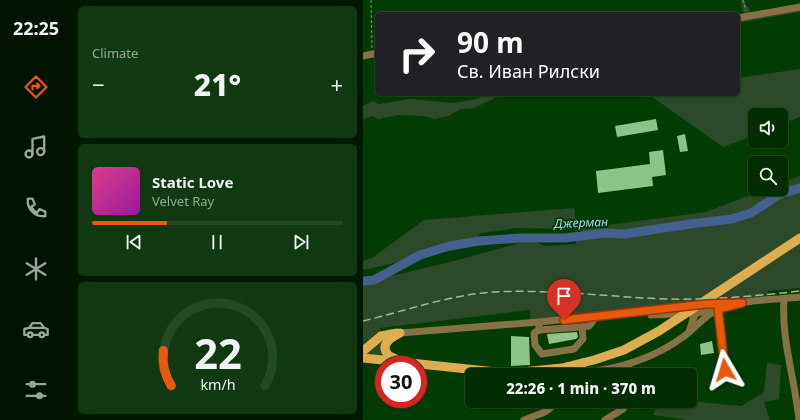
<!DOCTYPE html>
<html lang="en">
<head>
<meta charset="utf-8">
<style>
	body { margin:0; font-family:"Noto Sans",sans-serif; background:#103911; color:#f1f3f6; height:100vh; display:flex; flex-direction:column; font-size:15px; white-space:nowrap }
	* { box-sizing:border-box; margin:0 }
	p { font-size:13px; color:#96a899 }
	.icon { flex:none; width:22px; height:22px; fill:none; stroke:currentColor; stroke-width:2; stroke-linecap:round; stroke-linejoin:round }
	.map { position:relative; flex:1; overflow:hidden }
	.sheet { display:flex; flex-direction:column; gap:6px; padding:6px; background:#011901; width:291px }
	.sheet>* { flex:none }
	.hud { position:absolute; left:12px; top:12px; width:365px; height:84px; border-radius:6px; box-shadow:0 1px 3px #0004,0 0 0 1px #234924; background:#202124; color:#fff; overflow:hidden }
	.fabs { position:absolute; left:385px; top:108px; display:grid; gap:8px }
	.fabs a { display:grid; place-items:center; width:40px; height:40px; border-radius:6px; background:#022d02; box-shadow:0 1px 3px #0004,0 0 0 1px #234924; font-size:20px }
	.speed { position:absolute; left:12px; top:356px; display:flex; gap:8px; font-size:20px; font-weight:700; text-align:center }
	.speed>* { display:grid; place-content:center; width:52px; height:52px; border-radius:50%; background:#022d02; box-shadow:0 1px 3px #0004,0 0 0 1px #234924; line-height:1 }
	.speed .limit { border:6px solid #d22; background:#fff; color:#111 }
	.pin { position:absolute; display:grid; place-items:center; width:34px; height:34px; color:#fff; margin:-41px -17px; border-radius:50% 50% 50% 0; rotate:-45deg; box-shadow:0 0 4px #0007 }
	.pin .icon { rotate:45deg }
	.me { position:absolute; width:44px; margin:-22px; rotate:353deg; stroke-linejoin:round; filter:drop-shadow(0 0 3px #0008) }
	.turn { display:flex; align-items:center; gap:14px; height:84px; padding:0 16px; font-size:18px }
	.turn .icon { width:52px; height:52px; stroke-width:2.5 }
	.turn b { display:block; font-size:28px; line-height:34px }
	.big { font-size:30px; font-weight:800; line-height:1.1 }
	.sheet .card { flex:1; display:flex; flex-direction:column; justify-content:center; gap:6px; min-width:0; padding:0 14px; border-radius:6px; background:#103911 }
	.sheet .dial { align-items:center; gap:0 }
	.dial svg { height:104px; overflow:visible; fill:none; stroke:#234924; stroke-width:7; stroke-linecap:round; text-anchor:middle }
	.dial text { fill:#f1f3f6; stroke:none }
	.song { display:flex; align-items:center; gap:12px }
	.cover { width:48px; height:48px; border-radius:6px; background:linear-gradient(135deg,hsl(330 70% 55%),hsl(300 70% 35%)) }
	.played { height:4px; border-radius:2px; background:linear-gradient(90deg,#ea580c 30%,#234924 30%) }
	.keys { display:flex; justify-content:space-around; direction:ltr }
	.heat { display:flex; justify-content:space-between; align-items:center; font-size:22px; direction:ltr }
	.trip { position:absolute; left:102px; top:368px; width:232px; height:40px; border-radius:6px; background:#022d02; box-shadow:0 1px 3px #0004,0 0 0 1px #234924; font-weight:800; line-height:40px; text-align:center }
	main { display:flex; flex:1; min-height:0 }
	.tabs { display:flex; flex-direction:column; width:72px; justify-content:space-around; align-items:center; background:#011201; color:#96a899 }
	.tabs .icon { width:28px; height:28px }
	.tabs .current { color:#ea580c }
	.tabs b { font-size:18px; color:#f1f3f6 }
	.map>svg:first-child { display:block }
	.green { fill:#2c4929 }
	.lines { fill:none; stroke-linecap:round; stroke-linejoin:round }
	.river { stroke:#455f8f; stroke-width:9 }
	.building { fill:#8dc488 }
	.path { stroke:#739c71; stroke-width:1; stroke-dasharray:3 2; stroke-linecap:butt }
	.minor { stroke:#867046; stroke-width:7 }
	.major { stroke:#dcae50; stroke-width:9 }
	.rail { stroke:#98bc96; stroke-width:1.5; stroke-dasharray:8 4; stroke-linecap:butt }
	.route-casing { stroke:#983908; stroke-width:10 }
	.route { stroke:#ea580c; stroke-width:7 }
	.labels { text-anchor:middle; stroke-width:4; stroke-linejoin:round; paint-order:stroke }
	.water-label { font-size:12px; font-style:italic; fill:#b3ccf9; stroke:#033c03 }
</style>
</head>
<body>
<main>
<nav class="tabs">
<b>22:25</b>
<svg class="icon current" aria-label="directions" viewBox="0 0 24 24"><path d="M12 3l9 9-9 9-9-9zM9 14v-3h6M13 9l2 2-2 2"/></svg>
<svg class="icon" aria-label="music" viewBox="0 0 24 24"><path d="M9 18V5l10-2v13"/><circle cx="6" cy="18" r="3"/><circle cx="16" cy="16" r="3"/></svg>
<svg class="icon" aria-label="phone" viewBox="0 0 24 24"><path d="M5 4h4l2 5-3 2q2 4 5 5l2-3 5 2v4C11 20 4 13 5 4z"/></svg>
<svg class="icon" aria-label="climate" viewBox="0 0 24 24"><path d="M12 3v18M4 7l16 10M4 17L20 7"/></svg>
<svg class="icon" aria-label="car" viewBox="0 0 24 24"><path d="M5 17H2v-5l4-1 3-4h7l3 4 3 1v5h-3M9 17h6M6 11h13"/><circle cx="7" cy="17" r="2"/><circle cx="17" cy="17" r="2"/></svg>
<svg class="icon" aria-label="filters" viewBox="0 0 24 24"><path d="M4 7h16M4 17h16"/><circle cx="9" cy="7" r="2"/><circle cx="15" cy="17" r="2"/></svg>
</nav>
<section class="sheet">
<div class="card"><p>Climate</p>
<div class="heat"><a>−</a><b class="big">21°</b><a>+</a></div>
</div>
<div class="card">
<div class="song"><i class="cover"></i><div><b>Static Love</b><p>Velvet Ray</p></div></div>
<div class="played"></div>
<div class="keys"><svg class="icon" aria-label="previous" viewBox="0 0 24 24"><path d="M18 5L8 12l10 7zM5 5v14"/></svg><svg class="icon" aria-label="pause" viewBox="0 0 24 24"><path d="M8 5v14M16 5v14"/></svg><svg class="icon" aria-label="next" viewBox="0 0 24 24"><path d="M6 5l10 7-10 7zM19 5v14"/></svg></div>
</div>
<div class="card dial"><svg viewBox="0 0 100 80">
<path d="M14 69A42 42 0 1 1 86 69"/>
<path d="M14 69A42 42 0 0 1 8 42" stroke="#ea580c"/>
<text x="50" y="56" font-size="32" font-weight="700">22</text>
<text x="50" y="72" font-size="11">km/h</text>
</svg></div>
</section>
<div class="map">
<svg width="437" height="420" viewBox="0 0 437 420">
	<rect width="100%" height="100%" fill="#033c03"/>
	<g class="green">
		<path d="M377 0H381L389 14 437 5V12L375 23V16L381 14Z"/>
		<path d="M437 69V117L418 124V115H392V135L360 147 285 94H375V78Z"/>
		<path d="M129 94H155L148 97H134L111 108 98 109 85 116 72 119 61 116 35 115 15 119 10 116 0 119V106L10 101 16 104 47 99 89 103 109 100Z"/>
		<path d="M437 176V288L405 291V300L167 323V310L17 328 22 360 0 357V280L28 276 95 260 167 240 182 246 213 244V229L153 228 119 233 99 248 0 270V261L9 258 61 220 211 208 214 229 343 212 403 189H418V183Z"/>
		<path d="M404 363 418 365 416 399 401 402 407 420H324L290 415 296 401H326L378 406 401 392Z"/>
	</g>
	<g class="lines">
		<path class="river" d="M0 281 11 280 57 255 86 246 116 241 157 238H202L242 233 261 234 327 224 369 219 388 213 417 194 437 188"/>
	</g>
	<g class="building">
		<path d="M293 119 295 130 254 137 252 126Z"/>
		<path d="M322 134 325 151 317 152 314 136Z"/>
		<path d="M300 150 303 175 289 177 290 186 235 193 233 171 287 164 286 152Z"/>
		<path d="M214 332 215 337 213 339 186 344 184 334Z"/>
		<path d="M148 336 166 337 167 365 148 366Z"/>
		<path d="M349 341 351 353 338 355 337 344Z"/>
	</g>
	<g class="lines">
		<g class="path">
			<path d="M8 0 9 48"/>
			<path d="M380 0 383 11"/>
		</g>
		<g class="minor">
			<path d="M375 18 437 7"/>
			<path d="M0 56 14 53"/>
			<path d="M421 299C418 340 432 379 436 420"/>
			<path d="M355 309 363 370"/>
			<path d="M288 315 333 313 351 310"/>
			<path d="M176 326V330L219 327 226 326 233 317"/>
			<path d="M176 330 171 333 172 345 179 354 211 349 220 339 219 327"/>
			<path d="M326 332 330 319 335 310"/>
			<path d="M37 333 176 322 343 304 379 303"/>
			<path d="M265 364 267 375"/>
			<path d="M213 375 215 373C252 370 290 359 320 337 333 328 341 315 356 309 381 299 411 300 437 297"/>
			<path d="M161 420 182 412 196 401"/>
			<path d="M242 420 260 409 267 401"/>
		</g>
		<g class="major">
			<path d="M0 351 18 336 34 333"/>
			<path d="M0 358 133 372H164"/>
			<path d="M33 359 26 356C16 345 27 338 37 333"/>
			<path d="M159 372 199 368 231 360 261 350 296 331 437 238"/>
			<path d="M195 373H215L214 369 220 363"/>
		</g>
		<path class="rail" d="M0 321C42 311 86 295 130 292 188 289 246 297 304 299 348 300 393 296 437 291"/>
	</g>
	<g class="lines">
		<g class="route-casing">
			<path id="route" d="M201 320 343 304 379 303 355 309 362 370"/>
		</g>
		<use href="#route" class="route"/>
	</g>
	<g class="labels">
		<g class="water-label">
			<text transform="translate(218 223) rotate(-2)" y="4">Джерман</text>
		</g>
	</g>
</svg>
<div class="fabs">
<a><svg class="icon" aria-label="sound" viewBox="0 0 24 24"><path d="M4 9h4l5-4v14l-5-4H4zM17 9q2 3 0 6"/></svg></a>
<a><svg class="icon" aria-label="search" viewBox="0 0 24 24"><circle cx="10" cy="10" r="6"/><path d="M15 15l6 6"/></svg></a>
</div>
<div class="speed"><div class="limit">30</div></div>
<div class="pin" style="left:201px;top:320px;background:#d93025"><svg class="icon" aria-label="arrive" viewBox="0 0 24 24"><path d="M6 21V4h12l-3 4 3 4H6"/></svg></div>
<svg class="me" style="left:362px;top:370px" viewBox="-20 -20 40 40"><path d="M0-17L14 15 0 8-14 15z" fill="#ea580c" stroke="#fff" stroke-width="4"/></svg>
<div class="trip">22:26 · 1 min · 370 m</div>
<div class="hud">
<div class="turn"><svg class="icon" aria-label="right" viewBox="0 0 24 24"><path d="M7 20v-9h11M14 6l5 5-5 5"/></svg><div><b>90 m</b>Св. Иван Рилски</div></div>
</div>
</div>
</main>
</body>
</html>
